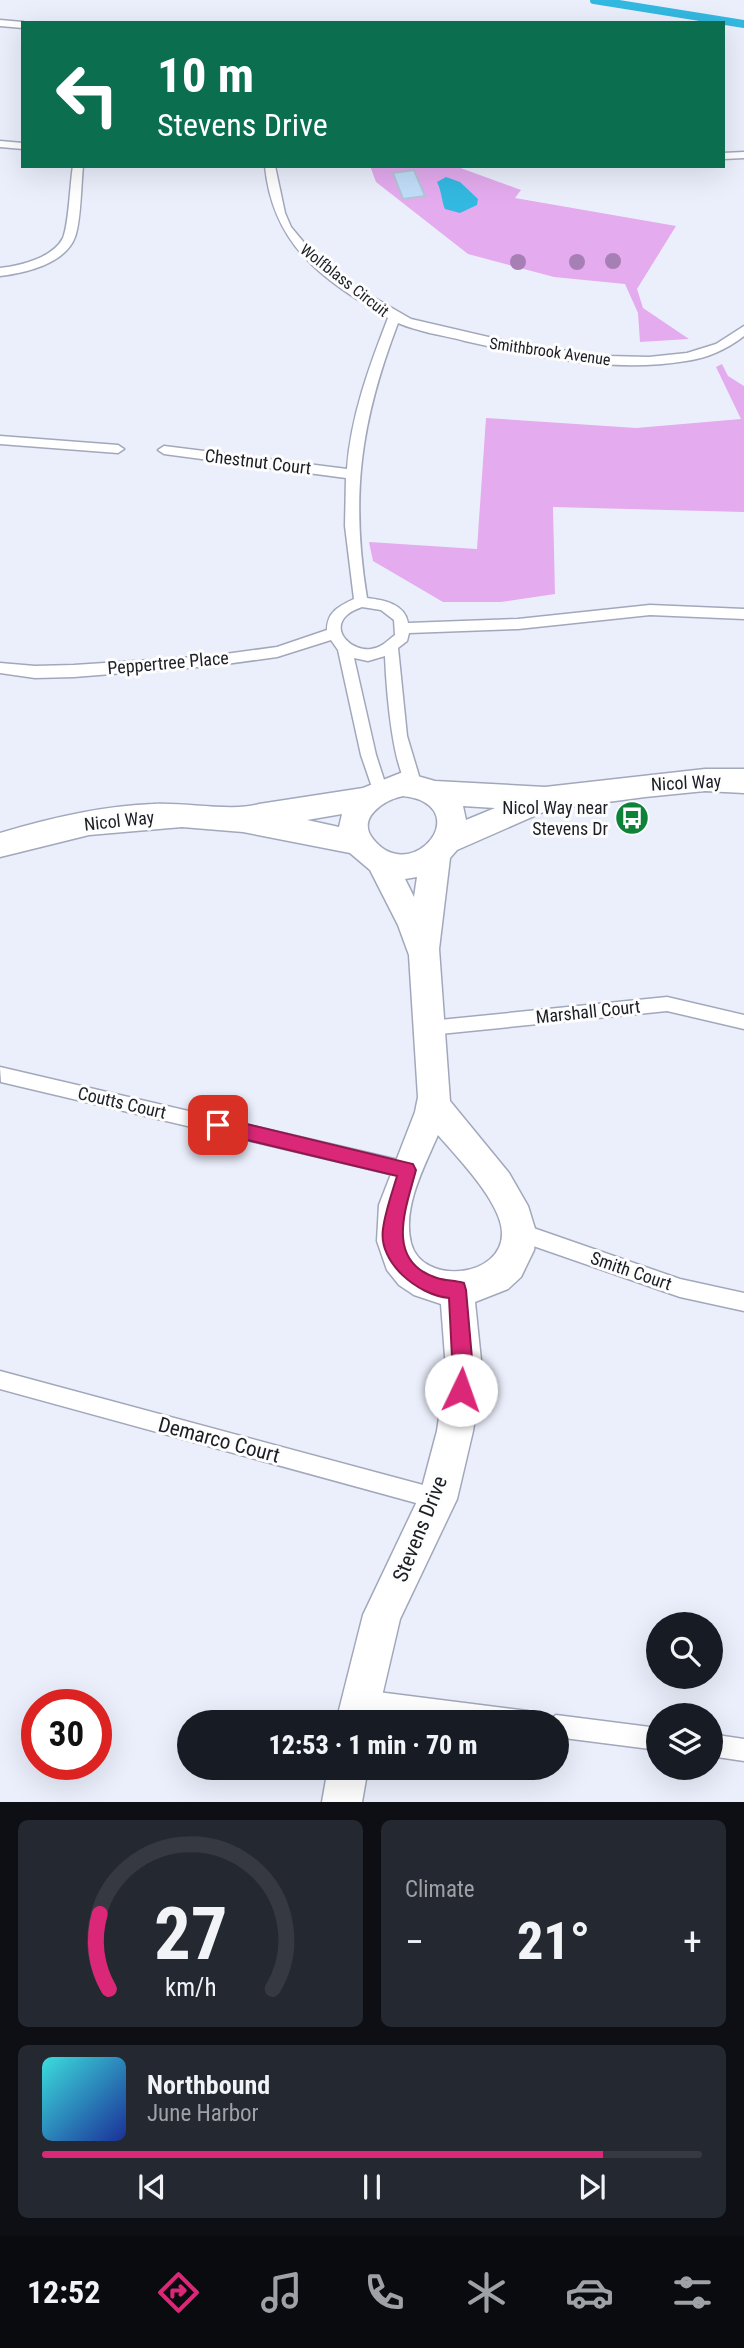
<!DOCTYPE html>
<html lang="en">
<head>
<meta charset="utf-8">
<style>
	body { margin:0; font-family:"Roboto Condensed",sans-serif; background:#242831; color:#f1f3f6; height:100vh; display:flex; flex-direction:column; font-size:26px; white-space:nowrap }
	* { box-sizing:border-box; margin:0 }
	p { font-size:23px; color:#9ea1a6 }
	.icon { flex:none; width:38px; height:38px; fill:none; stroke:currentColor; stroke-width:2; stroke-linecap:round; stroke-linejoin:round }
	.map { position:relative; height:1802px; overflow:hidden }
	.panel { display:flex; flex-direction:column; gap:18px; padding:18px; background:#0d0f14; flex:1 }
	.panel>* { flex:none }
	.top-card { position:absolute; left:21px; top:21px; width:704px; height:147px; border-radius:0px; box-shadow:0 7px 28px #0002; background:#0b6e4f; color:#fff; overflow:hidden }
	.tools { position:absolute; left:646px; top:1612px; display:grid; gap:14px }
	.tools a { display:grid; place-items:center; width:77px; height:77px; border-radius:50%; background:#171b24; box-shadow:0 7px 28px #0002; font-size:35px }
	.speed { position:absolute; left:21px; top:1689px; display:flex; gap:14px; font-size:35px; font-weight:700; text-align:center }
	.speed>* { display:grid; place-content:center; width:91px; height:91px; border-radius:50%; background:#171b24; box-shadow:0 7px 28px #0002; line-height:1 }
	.speed .limit { border:10px solid #d22; background:#fff; color:#111 }
	.pin { position:absolute; display:grid; place-items:center; width:60px; height:60px; color:#fff; margin:-30px; border-radius:14px; box-shadow:0 4px 10px #0006 }
	.me { position:absolute; width:77px; margin:-38px; rotate:3deg; stroke-linejoin:round; filter:drop-shadow(0 0 5px #0008) }
	.turn { display:flex; align-items:center; gap:24px; height:147px; padding:0 21px; font-size:32px }
	.turn .icon { width:91px; height:91px; stroke-width:2.5 }
	.turn b { display:block; font-size:49px; line-height:60px }
	.big { font-size:52px; font-weight:800; line-height:1.1 }
	.panel .widget { flex:1; display:flex; flex-direction:column; justify-content:center; gap:10px; min-width:0; padding:0 24px; border-radius:10px; background:#242831 }
	.panel .dial { align-items:center; gap:0 }
	.dial svg { height:182px; overflow:visible; fill:none; stroke:#363941; stroke-width:7; stroke-linecap:round; text-anchor:middle }
	.dial text { fill:#f1f3f6; stroke:none }
	.song { display:flex; align-items:center; gap:21px }
	.cover { width:84px; height:84px; border-radius:10px; background:linear-gradient(135deg,hsl(180 70% 55%),hsl(230 70% 35%)) }
	.played { height:7px; border-radius:4px; background:linear-gradient(90deg,#db2777 85%,#363941 85%) }
	.keys { display:flex; justify-content:space-around; direction:ltr }
	.heat { display:flex; justify-content:space-between; align-items:center; font-size:38px; direction:ltr }
	.panel .tiles { flex:1; display:grid; gap:18px; grid-template-columns:1fr 1fr }
	.widget:last-child { grid-column:span 2 }
	.trip { position:absolute; left:177px; top:1710px; width:392px; height:70px; border-radius:35px; background:#171b24; box-shadow:0 7px 28px #0002; font-weight:800; line-height:70px; text-align:center }
	.tabs { display:flex; height:112px; justify-content:space-around; align-items:center; background:#090b0e; color:#9ea1a6 }
	.tabs .icon { width:49px; height:49px }
	.tabs .selected { color:#db2777 }
	.tabs b { font-size:32px; color:#f1f3f6 }
	.map>svg:first-child { display:block }
	.green { fill:#e4abee }
	.water { fill:#33b9e1 }
	.lines { fill:none; stroke-linecap:round; stroke-linejoin:round }
	.stream { stroke:#33b9e1; stroke-width:8 }
	.building { fill:#c1defa; stroke:#b4c5d5; stroke-width:2 }
	.service-casing { stroke:#a2a8bb; stroke-width:3 }
	.minor-casing { stroke:#a2a8bb; stroke-width:3 }
	.service { fill:#fff; fill-rule:evenodd }
	.minor { fill:#fff; fill-rule:evenodd }
	.tree { fill:#a67fb5 }
	.route { fill:#db2777; stroke:#8e194d; stroke-width:2 }
	.labels { text-anchor:middle; stroke-width:6; stroke-linejoin:round; paint-order:stroke }
	.far-street-label { font-size:16px; fill:#1c1e25; stroke:#fdfdfd }
	.street-label { font-size:18px; fill:#1c1e25; stroke:#fdfdfd }
	.poi-label { font-size:18px; fill:#1c1e25; stroke:#fdfdfd; text-anchor:end }
	.near-street-label { font-size:21px; fill:#1c1e25; stroke:#fdfdfd }
</style>
</head>
<body>
<div class="map">
<svg width="744" height="1802" viewBox="0 0 744 1802">
	<rect width="100%" height="100%" fill="#ebeffc"/>
	<g class="green">
		<path d="M370 166H455L521 190 515 198 676 226 637 289 643 308 689 339 640 342 638 313 625 284 554 277 468 254 376 182Z"/>
		<path d="M722 364 728 376 744 386V512L553 507 555 594 501 602H443L373 561 369 542 477 549 486 418 636 428 741 419 716 367Z"/>
	</g>
	<path class="water" d="M446 177 460 182 478 199 477 205 460 213 445 209C442 204 442 192 437 182Z"/>
	<g class="lines">
		<path class="stream" d="M594 0 744 24"/>
	</g>
	<path class="building" d="M414 170 425 196 403 199 393 173Z"/>
	<g class="lines">
		<g class="service-casing">
			<g id="service">
				<path d="M0 20 23 22 26 23H23V28L0 26Z"/>
				<path d="M0 141 23 143V149L0 147Z"/>
				<path d="M744 152V158L723 159V153Z"/>
				<path d="M73 166H83C81 185 81 221 75 237 65 264 25 273 0 276V268C20 266 53 258 63 238 69 224 70 183 73 166Z"/>
				<path d="M265 166H275L285 213 291 227 311 251 352 285 411 319 523 345 607 356 649 357 687 353 716 344 744 326V336C727 349 708 358 686 361 613 373 536 357 465 341 442 335 419 332 398 323 361 420 350 494 367 598 384 600 405 604 408 623L518 619 650 605 744 609V619L650 615 518 629 409 633 407 641 398 648 407 736 422 786 415 792C392 784 386 680 385 656L368 661 354 658 376 755 387 789 379 795 374 793 361 755 338 650 331 640 277 657 211 666 74 677 35 678 0 673V663L35 666 74 665 211 656 277 647 327 630C327 612 339 606 354 599L345 526 346 478 164 454 158 450 164 446 347 469C351 416 369 367 388 318 323 280 273 246 265 166ZM362 607 381 610 394 620 395 635C387 641 381 648 371 649 353 652 329 631 347 615 351 611 357 609 362 607Z"/>
				<path d="M0 436 118 445 124 449 118 453 0 444Z"/>
				<path d="M667 997 744 1015V1029L667 1011 430 1035 424 1033 422 1028 424 1023 430 1021Z"/>
				<path d="M0 1067 407 1162 413 1164 416 1170 413 1176 407 1178 1 1082Z"/>
				<path d="M519 1223 680 1279 744 1293V1311L680 1297 519 1241 513 1238 510 1232 513 1226Z"/>
				<path d="M0 1371 438 1489 445 1492 448 1499 445 1506 438 1509 0 1389Z"/>
				<path d="M362 1690 528 1711 535 1715 539 1722H445L362 1712 355 1708 351 1701 355 1694Z"/>
				<path d="M556 1715 658 1728V1750L556 1737V1722H547Z"/>
				<path d="M710 1734 744 1739V1761L710 1756Z"/>
			</g>
		</g>
		<g class="minor-casing">
			<g id="minor">
				<path d="M705 769H744V793L705 791 645 797 548 810 457 850 450 858 439 949 450 1101 509 1173 528 1206 536 1232 534 1250 521 1277 508 1289 475 1302 482 1370 473 1431 457 1499 400 1619 376 1722H336L363 1615 420 1495 437 1431 446 1370 441 1304 414 1295 399 1285 387 1270 377 1241 379 1205 415 1112 418 1097 409 955 398 925 370 870 350 853 243 832 182 827 89 835 0 857V833C50 818 101 806 153 804 183 802 235 812 259 804L363 788 403 772 435 781 545 787ZM403 796C409 797 418 798 424 802 463 824 407 882 373 839 356 818 384 800 403 796ZM463 806 495 808 466 820ZM342 814 339 827 307 820ZM417 877 414 897 405 879ZM438 1135C457 1157 502 1203 502 1233 503 1278 422 1286 411 1243 402 1208 424 1167 438 1135Z"/>
				<path d="M328 1768H368L362 1802H322Z"/>
			</g>
		</g>
		<use href="#service" class="service"/>
		<use href="#minor" class="minor"/>
	</g>
	<g class="tree">
		<circle cx="613" cy="261" r="8"/>
		<circle cx="518" cy="262" r="8"/>
		<circle cx="577" cy="262" r="8"/>
	</g>
	<path class="route" d="M218 1117 413 1164 416 1170C406 1208 384 1261 437 1278 446 1281 455 1280 464 1283L466 1290 473 1370 468 1397 461 1400 454 1397 449 1298C418 1295 378 1263 383 1229 385 1212 392 1193 397 1176L218 1133 212 1131 209 1125 212 1119Z"/>
	<defs>
		<g id="bus-disc" transform="scale(1.75)"><circle r="9.5" fill="#0f8239" stroke="#fdfdfd"/><path d="M-5-6H5V4H4V6H2V4H-2V6H-4V4H-5ZM-3.5-4V0h7V-4ZM-3.5 1.2v1.5H-2V1.2ZM2 1.2v1.5H3.5V1.2Z" fill="#fff"/></g>
	</defs>
	<g fill-rule="evenodd">
		<use href="#bus-disc" x="632" y="818"/>
	</g>
	<g class="labels">
		<g class="far-street-label">
			<text transform="translate(345 280) rotate(38)" y="6">Wolfblass Circuit</text>
			<text transform="translate(550 351) rotate(8)" y="6">Smithbrook Avenue</text>
		</g>
		<g class="street-label">
			<text transform="translate(258 462) rotate(7)" y="6">Chestnut Court</text>
			<text transform="translate(168 663) rotate(-5)" y="6">Peppertree Place</text>
			<text transform="translate(686 783) rotate(-3)" y="6">Nicol Way</text>
			<text transform="translate(119 821) rotate(-6)" y="6">Nicol Way</text>
			<text transform="translate(588 1012) rotate(-6)" y="6">Marshall Court</text>
			<text transform="translate(122 1103) rotate(13)" y="6">Coutts Court</text>
			<text transform="translate(631 1271) rotate(19)" y="6">Smith Court</text>
		</g>
		<g class="poi-label">
			<text x="608" y="814">Nicol Way near<tspan x="608" dy="21">Stevens Dr</tspan></text>
		</g>
		<g class="near-street-label">
			<text transform="translate(219 1440) rotate(15)" y="7">Demarco Court</text>
			<text transform="translate(420 1529) rotate(-68)" y="7">Stevens Drive</text>
		</g>
	</g>
</svg>
<div class="tools">
<a><svg class="icon" aria-label="search" viewBox="0 0 24 24"><circle cx="10" cy="10" r="6"/><path d="M15 15l6 6"/></svg></a>
<a><svg class="icon" aria-label="layers" viewBox="0 0 24 24"><path d="M12 4l9 5-9 5-9-5zM3 14l9 5 9-5"/></svg></a>
</div>
<div class="speed"><div class="limit">30</div></div>
<div class="pin" style="left:218px;top:1125px;background:#d93025"><svg class="icon" aria-label="arrive" viewBox="0 0 24 24"><path d="M6 21V4h12l-3 4 3 4H6"/></svg></div>
<svg class="me" style="left:461px;top:1390px" viewBox="-20 -20 40 40"><circle r="19" fill="#fff"/><path d="M0-13L10 11 0 6-10 11z" fill="#db2777"/></svg>
<div class="trip">12:53 · 1 min · 70 m</div>
<div class="top-card">
<div class="turn"><svg class="icon" aria-label="left" viewBox="0 0 24 24"><path d="M17 20v-9H6M10 6l-5 5 5 5"/></svg><div><b>10 m</b>Stevens Drive</div></div>
</div>
</div>
<section class="panel">
<div class="tiles">
<div class="widget dial"><svg viewBox="0 0 100 80">
<path d="M14 69A42 42 0 1 1 86 69"/>
<path d="M14 69A42 42 0 0 1 10 36" stroke="#db2777"/>
<text x="50" y="56" font-size="32" font-weight="700">27</text>
<text x="50" y="72" font-size="11">km/h</text>
</svg></div>
<div class="widget"><p>Climate</p>
<div class="heat"><a>−</a><b class="big">21°</b><a>+</a></div>
</div>
<div class="widget">
<div class="song"><i class="cover"></i><div><b>Northbound</b><p>June Harbor</p></div></div>
<div class="played"></div>
<div class="keys"><svg class="icon" aria-label="previous" viewBox="0 0 24 24"><path d="M18 5L8 12l10 7zM5 5v14"/></svg><svg class="icon" aria-label="pause" viewBox="0 0 24 24"><path d="M8 5v14M16 5v14"/></svg><svg class="icon" aria-label="next" viewBox="0 0 24 24"><path d="M6 5l10 7-10 7zM19 5v14"/></svg></div>
</div>
</div>
</section>
<nav class="tabs">
<b>12:52</b>
<svg class="icon selected" aria-label="directions" viewBox="0 0 24 24"><path d="M12 3l9 9-9 9-9-9zM9 14v-3h6M13 9l2 2-2 2"/></svg>
<svg class="icon" aria-label="music" viewBox="0 0 24 24"><path d="M9 18V5l10-2v13"/><circle cx="6" cy="18" r="3"/><circle cx="16" cy="16" r="3"/></svg>
<svg class="icon" aria-label="phone" viewBox="0 0 24 24"><path d="M5 4h4l2 5-3 2q2 4 5 5l2-3 5 2v4C11 20 4 13 5 4z"/></svg>
<svg class="icon" aria-label="climate" viewBox="0 0 24 24"><path d="M12 3v18M4 7l16 10M4 17L20 7"/></svg>
<svg class="icon" aria-label="car" viewBox="0 0 24 24"><path d="M5 17H2v-5l4-1 3-4h7l3 4 3 1v5h-3M9 17h6M6 11h13"/><circle cx="7" cy="17" r="2"/><circle cx="17" cy="17" r="2"/></svg>
<svg class="icon" aria-label="filters" viewBox="0 0 24 24"><path d="M4 7h16M4 17h16"/><circle cx="9" cy="7" r="2"/><circle cx="15" cy="17" r="2"/></svg>
</nav>
</body>
</html>
